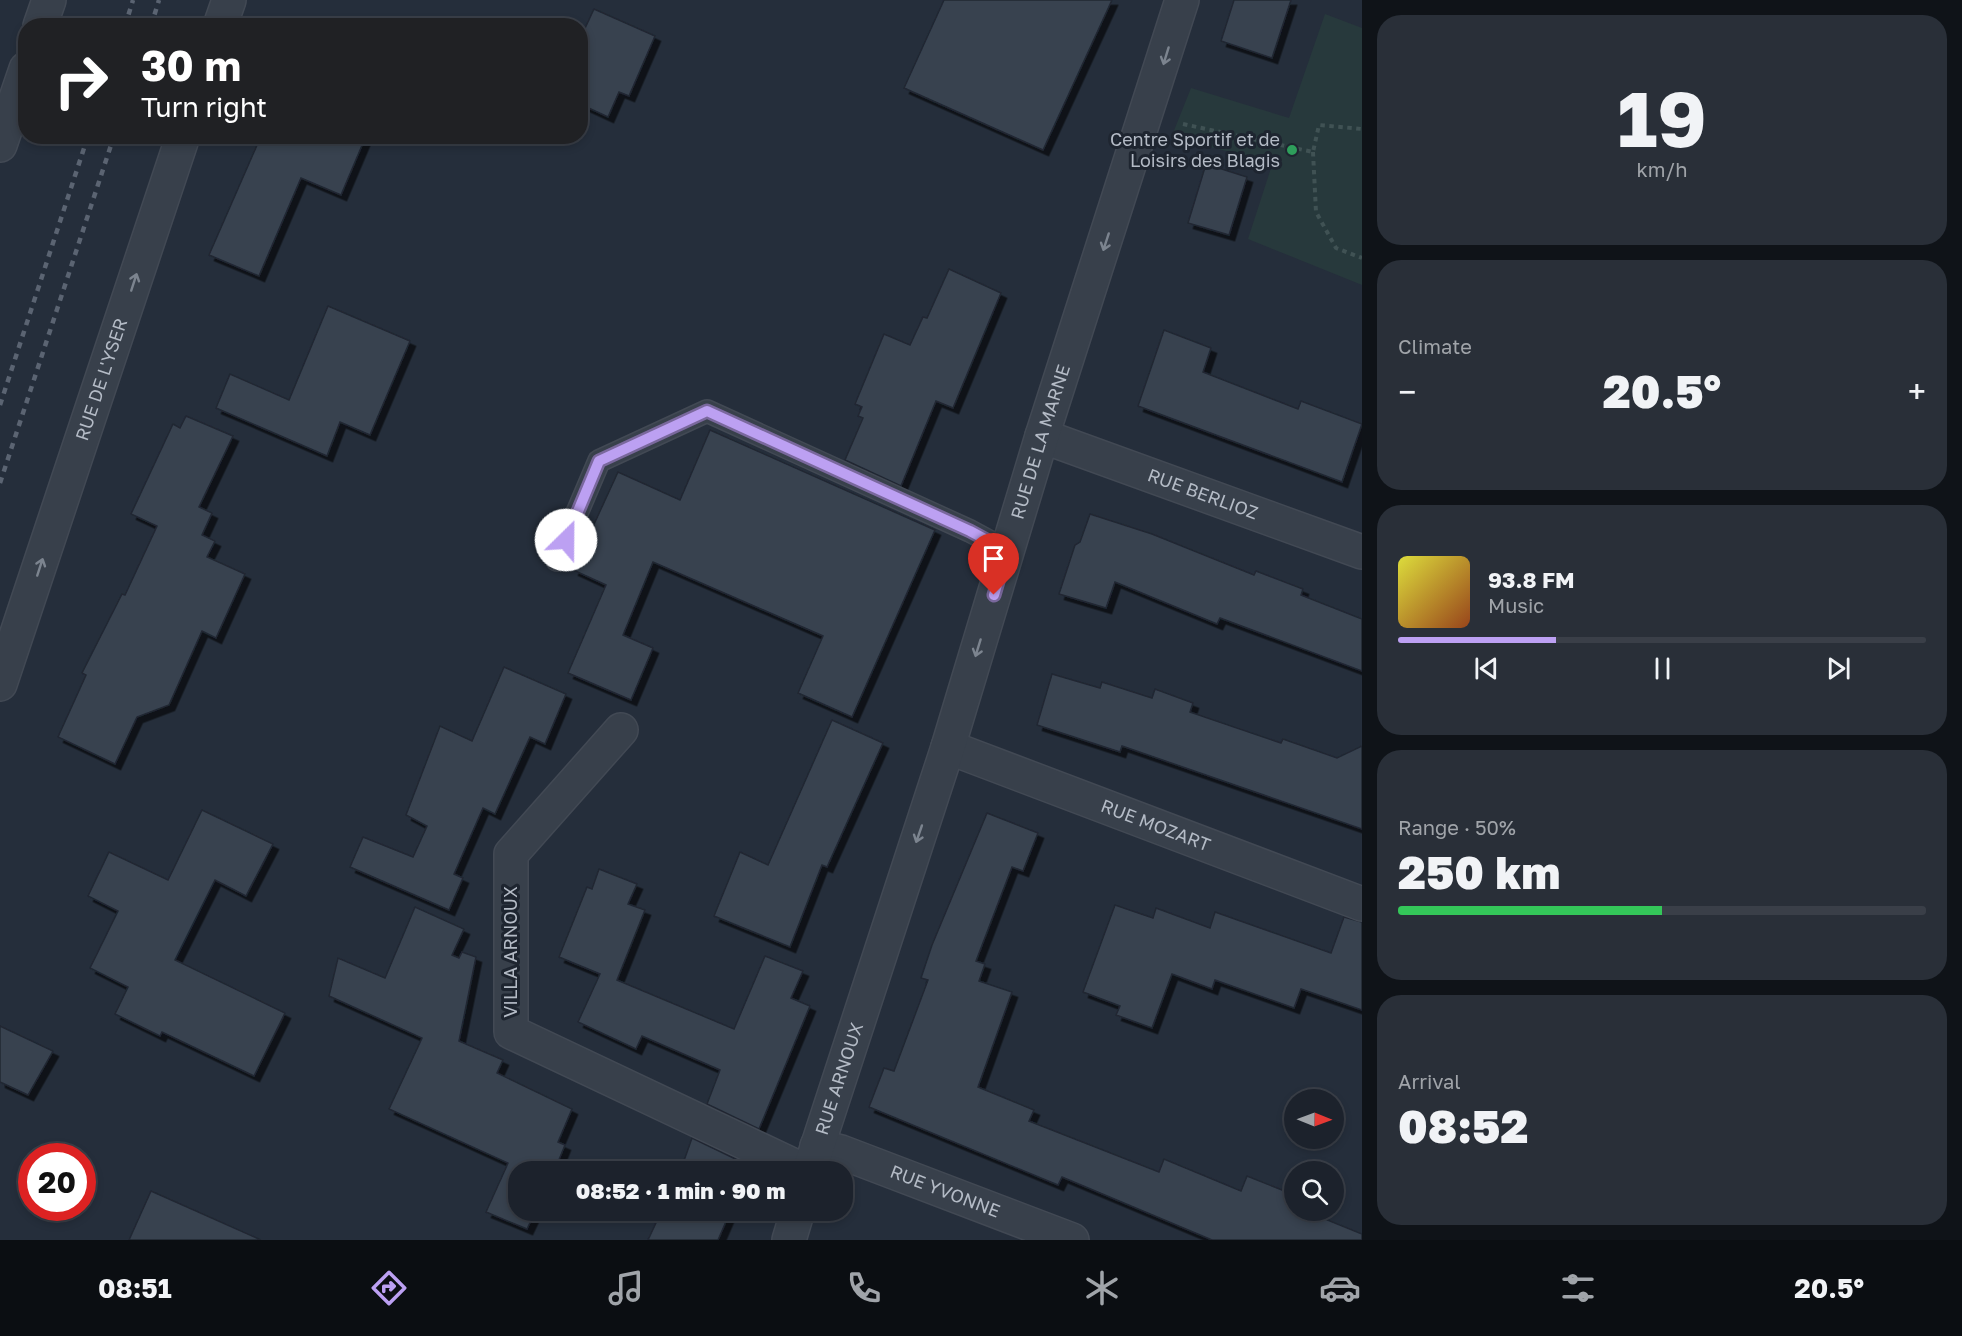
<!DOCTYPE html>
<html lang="en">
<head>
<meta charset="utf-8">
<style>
	body { margin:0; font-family:"Golos Text",sans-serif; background:#292f38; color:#f1f3f6; height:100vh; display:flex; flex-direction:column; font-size:22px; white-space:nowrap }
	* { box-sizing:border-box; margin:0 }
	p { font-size:20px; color:#a0a4a9 }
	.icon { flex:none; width:33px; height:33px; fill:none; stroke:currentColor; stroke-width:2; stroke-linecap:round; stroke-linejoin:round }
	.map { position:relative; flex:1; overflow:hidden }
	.drawer { display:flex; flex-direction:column; gap:15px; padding:15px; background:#0f1318; width:600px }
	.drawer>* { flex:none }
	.banner { position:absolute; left:18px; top:18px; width:570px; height:126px; border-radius:24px; box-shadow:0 3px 9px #0003,0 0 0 2px #3a3f48; background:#202124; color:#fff; overflow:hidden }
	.needle { width:39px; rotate:91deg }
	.buttons { position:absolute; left:1284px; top:1089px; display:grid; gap:12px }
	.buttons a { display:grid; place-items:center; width:60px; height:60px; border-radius:50%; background:#1c222c; box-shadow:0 3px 9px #0003,0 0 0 2px #3a3f48; font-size:30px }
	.speed { position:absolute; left:18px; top:1143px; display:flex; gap:12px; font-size:30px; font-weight:700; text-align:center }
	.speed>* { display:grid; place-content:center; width:78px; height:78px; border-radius:50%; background:#1c222c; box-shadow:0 3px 9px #0003,0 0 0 2px #3a3f48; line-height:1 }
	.speed .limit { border:9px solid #d22; background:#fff; color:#111 }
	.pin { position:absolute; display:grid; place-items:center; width:51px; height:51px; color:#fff; margin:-62px -26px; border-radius:50% 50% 50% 0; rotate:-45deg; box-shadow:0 0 6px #0007 }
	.pin .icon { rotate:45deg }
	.me { position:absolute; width:66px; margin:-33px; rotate:23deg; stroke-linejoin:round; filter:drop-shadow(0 0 4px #0008) }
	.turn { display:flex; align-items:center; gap:21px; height:126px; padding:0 24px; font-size:27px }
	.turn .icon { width:78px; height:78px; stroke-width:2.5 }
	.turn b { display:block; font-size:42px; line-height:51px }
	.big { font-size:45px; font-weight:800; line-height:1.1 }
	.drawer .widget { flex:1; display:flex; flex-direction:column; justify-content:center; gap:9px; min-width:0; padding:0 21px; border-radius:24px; background:#292f38 }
	.drawer .dial { align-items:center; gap:0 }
	.dial b { font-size:78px; line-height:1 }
	.song { display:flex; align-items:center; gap:18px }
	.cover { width:72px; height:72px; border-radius:9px; background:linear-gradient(135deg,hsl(60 70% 55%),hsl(20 70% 35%)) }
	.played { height:6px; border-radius:3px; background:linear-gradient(90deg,#bca0f2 30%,#3a3f48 30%) }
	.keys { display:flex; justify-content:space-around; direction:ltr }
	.heat { display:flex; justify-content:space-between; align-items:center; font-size:33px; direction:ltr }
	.charge { height:9px; border-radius:4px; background:linear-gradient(90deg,#34c759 50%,#3a3f48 0) }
	.trip { position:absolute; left:508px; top:1161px; width:345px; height:60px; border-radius:24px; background:#1c222c; box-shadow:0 3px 9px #0003,0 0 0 2px #3a3f48; font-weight:800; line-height:60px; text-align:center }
	.dock { display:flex; height:96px; justify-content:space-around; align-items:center; background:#0b0e12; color:#a0a4a9 }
	.dock .icon { width:42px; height:42px }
	.dock .current { color:#bca0f2 }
	.dock b { font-size:27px; color:#f1f3f6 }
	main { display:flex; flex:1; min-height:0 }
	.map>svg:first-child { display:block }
	.green { fill:#27393c }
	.building { fill:#374250; stroke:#202732; stroke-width:1.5; filter:url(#shadow) }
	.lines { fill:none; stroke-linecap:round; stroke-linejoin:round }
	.service-casing { stroke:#424954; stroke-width:24 }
	.minor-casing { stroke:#424954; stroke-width:36 }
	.path { stroke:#405254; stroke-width:4; stroke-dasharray:4.5 4.5; stroke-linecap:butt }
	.service { stroke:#38404b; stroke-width:21 }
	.minor { stroke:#38404b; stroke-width:33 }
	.rail { stroke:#5b6472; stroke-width:4.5; stroke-dasharray:6 6; stroke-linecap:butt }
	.oneway { stroke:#7c848f }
	.route-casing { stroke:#7a689d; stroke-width:15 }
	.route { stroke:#bca0f2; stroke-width:10 }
	.leisure-dot { fill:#2e9e5b; stroke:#1e2530; stroke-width:2 }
	.labels { text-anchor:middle; stroke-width:6; stroke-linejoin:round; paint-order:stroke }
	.poi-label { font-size:18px; fill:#b4bbc6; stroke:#1e2530; text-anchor:end }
	.street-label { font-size:18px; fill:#b4bbc6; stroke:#1e2530 }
</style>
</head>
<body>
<main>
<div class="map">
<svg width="1362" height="1240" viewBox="0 0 1362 1240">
	<defs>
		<filter id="shadow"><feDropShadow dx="5.5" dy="5.5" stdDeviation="0" flood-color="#0009"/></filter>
	</defs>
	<rect width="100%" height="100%" fill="#252e3b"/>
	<path class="green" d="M1325 14 1362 28V285L1248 239 1273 162 1171 138 1191 88 1289 118Z"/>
	<g class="building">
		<path d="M944 0H1112L1043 150 904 88Z"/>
		<path d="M1234 0H1291L1272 58 1221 41Z"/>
		<path d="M594 9 655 36 629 96 619 92 608 117 580 104V39Z"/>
		<path d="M261 136H366L341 195 301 178 259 276 209 255Z"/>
		<path d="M1206 164 1247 177 1229 235 1188 223Z"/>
		<path d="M949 269 1001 293 953 408 936 401 901 486 845 460 863 418 858 416 862 407 855 404 884 334 910 345 923 317 927 318Z"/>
		<path d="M328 306 410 341 370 435 340 422 327 456 216 408 230 374 289 400Z"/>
		<path d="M1164 330 1211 348 1203 372 1298 409 1301 401 1362 424 1342 482 1138 406Z"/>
		<path d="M186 416 233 436 199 507 212 513 202 535 215 541 207 557 245 574 216 638 202 631 169 705 137 717 115 764 58 737 86 675 82 673 122 594 125 595 157 526 131 514 173 424 180 428Z"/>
		<path d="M710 430 935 530 852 717 798 693 823 636 653 562 623 635 653 648 631 700 568 673 606 585 573 570 618 472 680 500Z"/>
		<path d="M1090 514 1152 534 1254 575 1256 571 1303 589 1301 595 1362 619V671L1220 618 1217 624 1115 582 1106 608 1059 594 1075 545 1080 542Z"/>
		<path d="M504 667 566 694 545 744 530 737 495 814 483 808 454 874 463 878 449 910 350 867 363 837 413 857 427 826 406 815 440 726 472 741Z"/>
		<path d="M1052 674 1100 688 1102 682 1152 698 1155 689 1193 703 1190 712 1281 743 1283 739 1337 758 1362 746V829L1122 746 1120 752 1037 725Z"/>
		<path d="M832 720 883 743 827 867 822 865 790 947 714 916 740 852 768 865Z"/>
		<path d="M202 810 273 844 246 896 215 880 175 960 285 1013 254 1076 162 1032 160 1036 115 1014 128 987 90 968 118 911 88 896 109 852 168 880Z"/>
		<path d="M987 813 1038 833 1023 871 1012 867 976 961 985 964 979 981 1012 992 978 1087 1034 1110 1029 1121 1159 1172 1164 1159 1241 1191 1247 1176 1292 1194 1288 1205 1294 1207V1210H1303L1362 1234V1240H1212L1062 1177 1058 1185 869 1107 884 1068 894 1071 928 980 921 978 932 945Z"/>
		<path d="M599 869 637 884 628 904 645 910 617 980 734 1029 765 956 803 971 791 998 810 1006 759 1129 707 1104 720 1070 642 1036 636 1049 578 1022 600 974 559 957 587 887 592 889Z"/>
		<path d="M1115 905 1153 918 1156 908 1210 928 1215 912 1331 953 1344 917 1362 922V1010L1301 989 1294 1008 1215 980 1212 989 1172 974 1152 1028 1116 1015 1120 1006 1083 992Z"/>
		<path d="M415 907 464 929 452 955 459 958 462 952 476 957 459 1041 503 1060 497 1073 572 1109 558 1142 565 1145 554 1172H519V1210H536L527 1229 486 1212 508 1163 389 1109 422 1038 329 996 338 958 385 978Z"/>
		<path d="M0 1026 53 1051 28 1095 0 1082Z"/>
		<path d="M692 1138 750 1166 748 1172H680Z"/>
		<path d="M151 1191 261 1240H129Z"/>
		<path d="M662 1210H731L718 1240H648Z"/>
	</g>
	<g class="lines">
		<g class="service-casing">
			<path id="service" d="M557 560 599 461 707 411 970 531 1007 551"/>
		</g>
		<g class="minor-casing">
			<g id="minor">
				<path d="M40 26 49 0"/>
				<path d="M220 26 229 0"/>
				<path d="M0 145 26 69"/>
				<path id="s1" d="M1042 436 1362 552"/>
				<path id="s2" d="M0 684 183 136"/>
				<path d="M621 730 511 854V1032L807 1172"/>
				<path id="s3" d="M948 747 1362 904"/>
				<path id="s4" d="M817 1146 841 1152 1072 1240"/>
				<path id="s5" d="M809 1172 948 747 1042 436 1182 0"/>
				<path d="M789 1240 798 1210"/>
			</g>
		</g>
		<g class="path">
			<path d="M1183 124 1313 152 1319 125 1362 129"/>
			<path d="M1313 152 1316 212 1336 248 1362 258"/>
		</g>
		<use href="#service" class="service"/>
		<use href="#minor" class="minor"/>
		<g class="rail">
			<path d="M125 26 133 0"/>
			<path d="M151 26 159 0"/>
			<path d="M0 405 88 136"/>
			<path d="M0 483 114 136"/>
		</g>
	</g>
	<defs><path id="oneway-shaft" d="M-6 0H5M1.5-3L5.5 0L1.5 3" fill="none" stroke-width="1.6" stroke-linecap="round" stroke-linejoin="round" transform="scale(1.5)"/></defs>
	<g class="oneway">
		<use href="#oneway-shaft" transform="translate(1166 56) rotate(107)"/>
		<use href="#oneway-shaft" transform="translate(1106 242) rotate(108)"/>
		<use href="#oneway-shaft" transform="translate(134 282) rotate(-72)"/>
		<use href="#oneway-shaft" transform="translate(40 567) rotate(-72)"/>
		<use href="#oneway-shaft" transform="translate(978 648) rotate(107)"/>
		<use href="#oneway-shaft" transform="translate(919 834) rotate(109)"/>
	</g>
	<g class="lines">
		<g class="route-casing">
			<path id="route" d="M566 540 599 461 707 411 970 531 1007 551 994 595"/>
		</g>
		<use href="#route" class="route"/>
	</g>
	<circle class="leisure-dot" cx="1292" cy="150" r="6"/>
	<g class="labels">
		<g class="poi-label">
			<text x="1280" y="146">Centre Sportif et de<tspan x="1280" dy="21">Loisirs des Blagis</tspan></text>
		</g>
		<g class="street-label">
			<text dy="6" stroke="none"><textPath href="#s2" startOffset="321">RUE DE L'YSER</textPath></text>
			<text dy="6" stroke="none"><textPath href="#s5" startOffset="766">RUE DE LA MARNE</textPath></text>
			<text dy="6" stroke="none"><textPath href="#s1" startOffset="171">RUE BERLIOZ</textPath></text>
			<text dy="6" stroke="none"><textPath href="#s3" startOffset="222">RUE MOZART</textPath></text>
			<text transform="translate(511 952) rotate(-90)" y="6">VILLA ARNOUX</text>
			<text dy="6" stroke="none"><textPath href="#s5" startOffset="98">RUE ARNOUX</textPath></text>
			<text dy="6" stroke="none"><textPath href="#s4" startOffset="136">RUE YVONNE</textPath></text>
		</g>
	</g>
</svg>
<div class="buttons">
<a><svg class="needle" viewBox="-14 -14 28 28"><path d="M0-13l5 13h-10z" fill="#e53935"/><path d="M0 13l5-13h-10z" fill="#a0a4a9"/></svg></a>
<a><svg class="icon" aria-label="search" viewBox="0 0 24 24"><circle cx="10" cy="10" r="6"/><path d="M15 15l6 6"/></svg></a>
</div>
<div class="speed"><div class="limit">20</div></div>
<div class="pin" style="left:994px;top:595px;background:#d93025"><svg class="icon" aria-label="arrive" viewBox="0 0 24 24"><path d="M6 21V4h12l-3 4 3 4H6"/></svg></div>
<svg class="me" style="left:566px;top:540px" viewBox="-20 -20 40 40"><circle r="19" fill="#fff"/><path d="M0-13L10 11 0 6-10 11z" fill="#bca0f2"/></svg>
<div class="trip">08:52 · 1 min · 90 m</div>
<div class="banner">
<div class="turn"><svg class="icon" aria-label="right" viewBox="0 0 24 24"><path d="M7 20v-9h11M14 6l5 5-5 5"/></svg><div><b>30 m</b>Turn right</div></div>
</div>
</div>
<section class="drawer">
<div class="widget dial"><b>19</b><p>km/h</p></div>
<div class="widget"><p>Climate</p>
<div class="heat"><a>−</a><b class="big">20.5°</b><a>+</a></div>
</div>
<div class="widget">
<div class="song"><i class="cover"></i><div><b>93.8 FM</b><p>Music</p></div></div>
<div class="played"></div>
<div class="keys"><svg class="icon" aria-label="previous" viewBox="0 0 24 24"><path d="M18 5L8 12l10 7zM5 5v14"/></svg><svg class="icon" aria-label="pause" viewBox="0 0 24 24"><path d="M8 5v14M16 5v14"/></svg><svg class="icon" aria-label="next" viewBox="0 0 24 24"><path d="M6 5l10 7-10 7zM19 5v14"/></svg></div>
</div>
<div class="widget"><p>Range · 50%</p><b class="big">250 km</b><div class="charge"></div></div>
<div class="widget"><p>Arrival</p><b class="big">08:52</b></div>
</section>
</main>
<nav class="dock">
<b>08:51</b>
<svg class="icon current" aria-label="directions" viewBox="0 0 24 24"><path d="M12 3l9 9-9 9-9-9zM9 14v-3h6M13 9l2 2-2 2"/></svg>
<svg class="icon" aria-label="music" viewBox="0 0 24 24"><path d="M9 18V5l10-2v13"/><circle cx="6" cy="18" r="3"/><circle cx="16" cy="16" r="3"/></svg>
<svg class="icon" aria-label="phone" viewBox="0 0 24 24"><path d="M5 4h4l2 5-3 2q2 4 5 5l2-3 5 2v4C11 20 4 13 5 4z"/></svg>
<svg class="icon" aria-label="climate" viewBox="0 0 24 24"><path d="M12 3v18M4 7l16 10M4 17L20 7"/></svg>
<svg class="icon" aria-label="car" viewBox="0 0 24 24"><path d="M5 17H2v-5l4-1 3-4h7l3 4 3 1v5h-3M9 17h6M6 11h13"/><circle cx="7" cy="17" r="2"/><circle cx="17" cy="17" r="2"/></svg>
<svg class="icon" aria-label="filters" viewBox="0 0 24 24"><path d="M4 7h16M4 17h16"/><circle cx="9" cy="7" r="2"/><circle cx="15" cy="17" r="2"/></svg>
<b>20.5°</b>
</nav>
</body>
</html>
